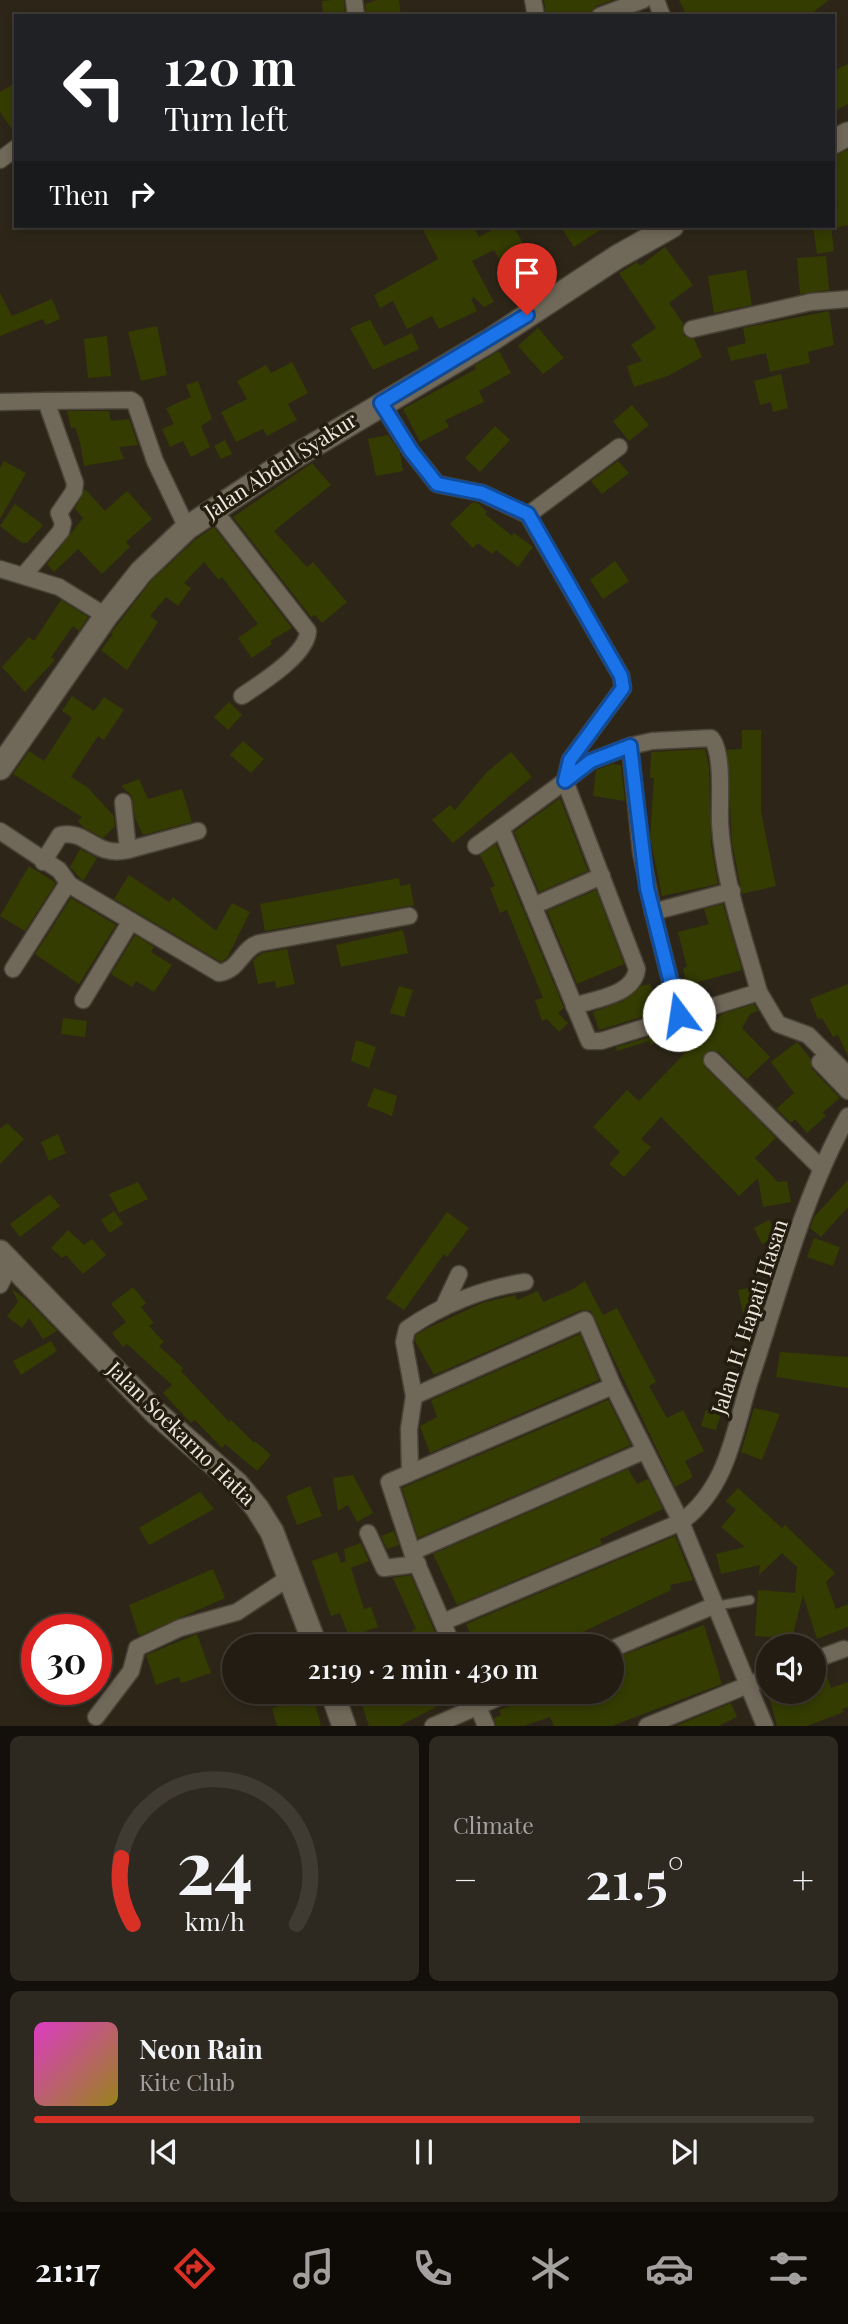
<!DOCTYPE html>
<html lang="en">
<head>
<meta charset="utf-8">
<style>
	body { margin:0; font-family:"Playfair Display",serif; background:#2e2920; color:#f1f3f6; height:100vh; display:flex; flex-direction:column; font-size:26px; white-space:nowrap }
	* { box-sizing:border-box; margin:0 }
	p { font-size:23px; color:#a2a19f }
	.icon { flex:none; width:38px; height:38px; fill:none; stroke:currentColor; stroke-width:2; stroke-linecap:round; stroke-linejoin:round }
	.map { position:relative; height:1726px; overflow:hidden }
	.panel { display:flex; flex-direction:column; gap:10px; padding:10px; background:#130f0a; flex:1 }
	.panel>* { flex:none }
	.top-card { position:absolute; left:14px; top:14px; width:821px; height:214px; border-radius:0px; box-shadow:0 4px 10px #0003,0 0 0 2px #3f3a32; background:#202124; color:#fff; overflow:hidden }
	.fabs { position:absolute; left:756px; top:1634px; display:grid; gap:14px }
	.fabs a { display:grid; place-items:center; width:70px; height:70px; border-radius:50%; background:#221c12; box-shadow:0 4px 10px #0003,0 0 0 2px #3f3a32; font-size:35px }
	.speed { position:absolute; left:21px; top:1614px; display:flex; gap:14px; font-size:35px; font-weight:700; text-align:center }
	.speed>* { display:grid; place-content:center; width:91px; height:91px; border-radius:50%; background:#221c12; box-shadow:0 4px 10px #0003,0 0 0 2px #3f3a32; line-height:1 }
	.speed .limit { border:10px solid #d22; background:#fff; color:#111 }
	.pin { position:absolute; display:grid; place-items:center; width:60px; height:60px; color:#fff; margin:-72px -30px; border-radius:50% 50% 50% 0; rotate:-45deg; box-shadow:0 0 7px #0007 }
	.pin .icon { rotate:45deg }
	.me { position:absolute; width:77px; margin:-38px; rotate:346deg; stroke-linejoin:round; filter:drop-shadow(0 0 5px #0008) }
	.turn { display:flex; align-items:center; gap:24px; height:147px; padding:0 35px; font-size:32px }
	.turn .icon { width:91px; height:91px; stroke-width:2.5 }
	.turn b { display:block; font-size:49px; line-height:60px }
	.then { display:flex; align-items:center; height:66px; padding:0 35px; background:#0003; gap:14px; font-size:26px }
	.big { font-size:52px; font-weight:600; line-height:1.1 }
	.panel .card { flex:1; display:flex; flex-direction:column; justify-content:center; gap:10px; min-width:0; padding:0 24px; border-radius:10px; background:#2e2920 }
	.panel .dial { align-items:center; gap:0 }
	.dial svg { height:182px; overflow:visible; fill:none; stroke:#3f3a32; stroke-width:7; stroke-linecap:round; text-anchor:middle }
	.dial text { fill:#f1f3f6; stroke:none }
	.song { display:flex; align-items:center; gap:21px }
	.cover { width:84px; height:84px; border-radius:10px; background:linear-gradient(135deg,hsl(310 70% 55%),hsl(50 70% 35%)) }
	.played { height:7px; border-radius:4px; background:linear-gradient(90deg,#d93025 70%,#3f3a32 70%) }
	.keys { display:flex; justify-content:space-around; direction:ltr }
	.heat { display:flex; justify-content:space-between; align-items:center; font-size:38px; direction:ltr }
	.panel .tiles { flex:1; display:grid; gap:10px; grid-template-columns:1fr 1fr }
	.card:last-child { grid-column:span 2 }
	.trip { position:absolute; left:222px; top:1634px; width:402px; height:70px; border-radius:35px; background:#221c12; box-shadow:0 4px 10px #0003,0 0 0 2px #3f3a32; font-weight:600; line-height:70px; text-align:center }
	.tab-bar { display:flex; height:112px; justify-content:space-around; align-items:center; background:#0e0b07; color:#a2a19f }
	.tab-bar .icon { width:49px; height:49px }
	.tab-bar .on { color:#d93025 }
	.tab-bar b { font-size:32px; color:#f1f3f6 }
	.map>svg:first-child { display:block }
	.building { fill:#343c02 }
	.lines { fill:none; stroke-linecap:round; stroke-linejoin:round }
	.lane-casing { stroke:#494338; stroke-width:11 }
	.street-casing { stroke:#494338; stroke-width:19 }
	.secondary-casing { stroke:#494338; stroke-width:26 }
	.lane { stroke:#706858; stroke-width:8 }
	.street { stroke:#706858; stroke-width:16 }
	.secondary { stroke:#706858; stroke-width:23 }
	.route-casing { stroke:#114b97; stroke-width:18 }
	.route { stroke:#1a73e8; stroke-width:12 }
	.labels { text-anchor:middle; stroke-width:7; stroke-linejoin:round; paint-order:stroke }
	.street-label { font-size:21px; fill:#ece7de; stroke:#231c0f }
</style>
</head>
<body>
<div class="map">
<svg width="848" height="1726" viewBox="0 0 848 1726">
	<rect width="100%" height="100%" fill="#2d2618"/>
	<g class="building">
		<path d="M333 0H344L345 16H323L322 1Z"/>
		<path d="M377 0H399L401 16H366L365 4Z"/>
		<path d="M544 0H613L596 6 590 16H546Z"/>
		<path d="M679 0H829L808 16H687Z"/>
		<path d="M848 64V104L833 112V71Z"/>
		<path d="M16 82V135L0 112V92Z"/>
		<path d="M848 150V228L847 225 833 229V206L838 204 833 194V156Z"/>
		<path d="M421 226H473L479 237 499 226H513L537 268 513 282 494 250 472 261 494 302 484 307 474 297 471 299 477 311 439 329 432 316 407 329 393 301 380 308 374 295 438 259Z"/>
		<path d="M560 226H606L574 247Z"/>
		<path d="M813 226H831L834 251 817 254Z"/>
		<path d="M665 247 693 285 669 303 683 323 684 336 694 339 702 357 668 376 634 387 627 366 642 361 631 345 656 328 619 273 637 262 640 266Z"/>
		<path d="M826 256 829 290 800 294 797 258Z"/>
		<path d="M746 270 752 305 714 313 708 276Z"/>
		<path d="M0 293 12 316 52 299 60 319 46 325 43 319 0 336Z"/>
		<path d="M829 311 834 345 808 352 810 363 770 372 766 353 731 361 727 348 746 343 743 328Z"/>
		<path d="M370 320 384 346 412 333 419 349 373 370 350 328Z"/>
		<path d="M157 326 167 375 141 381 128 332Z"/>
		<path d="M538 328 564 358 543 374 518 346Z"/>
		<path d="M107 336 111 376 88 378 84 339Z"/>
		<path d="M499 351 511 373 479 391 484 402 445 420 449 427 420 442 403 409 476 369 474 366Z"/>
		<path d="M292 362 308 393 288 404 297 420 267 436 263 429 236 442 221 412 247 399 237 381 266 365 271 373Z"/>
		<path d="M781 374 788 408 773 412 771 402 760 405 754 381Z"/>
		<path d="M198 381 212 419 201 426 210 447 191 457 183 441 170 447 162 429 174 424 166 408 191 397 186 385Z"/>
		<path d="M632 405 649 425 629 441 613 421Z"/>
		<path d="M67 411H109L111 421 129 419 138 445 119 447 124 459 84 466 80 442 75 427 71 428Z"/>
		<path d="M495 426 510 440 480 472 465 458Z"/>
		<path d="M388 435 400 452 403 471 376 476 368 439Z"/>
		<path d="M225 440 232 454 221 459 214 446Z"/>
		<path d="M4 461 26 473 0 519V468Z"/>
		<path d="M618 461 629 473 602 494 591 481Z"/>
		<path d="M312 463 331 485 274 531 307 567 313 562 347 602 322 623 315 615 311 617 233 517Z"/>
		<path d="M85 489 105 511 127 491 152 519 126 542 130 547 102 574 78 549 54 572 47 564 83 518 75 509Z"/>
		<path d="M473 502 478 503 487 512 485 514 512 536 514 533 533 547 518 567 496 550 492 554 478 543 473 548 450 524Z"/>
		<path d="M15 504 43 525 27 543H22L0 526Z"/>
		<path d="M214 527 292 628 270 641 272 644 252 658 238 638 258 624 222 577 219 580 204 562 184 583 191 588 178 606 166 597 150 616 158 622 127 670 101 650 113 634 111 633 151 581 196 539Z"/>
		<path d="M615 561 629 581 603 599 590 580Z"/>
		<path d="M61 600 88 617 79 631 73 626 51 657 55 660 25 692 2 667 29 637 34 641Z"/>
		<path d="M72 696 94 711 104 697 124 710 104 740 98 736 71 777 87 787 114 816 115 826 103 838 83 827 78 821 82 817 13 774 29 751 44 761 72 718 62 711Z"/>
		<path d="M229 702 242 715 228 730 214 717Z"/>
		<path d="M742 730H761V812L776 886 742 894 732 843 727 750 742 749Z"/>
		<path d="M243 741 264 759 251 773 230 755Z"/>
		<path d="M705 749 709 767 711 845 718 884 662 896 650 837 654 778H650L651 752Z"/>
		<path d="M511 752 532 777 453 843 432 820 450 805 455 810 487 772Z"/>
		<path d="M613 764 621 765 625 801 593 796 596 770Z"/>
		<path d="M139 779 148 799 182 789 192 822 143 835 135 818 132 796 121 786Z"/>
		<path d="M560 798 588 871 539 892 514 832Z"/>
		<path d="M496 844 564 1008 558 1013 568 1023 559 1032 547 1019 542 1021 535 1000 543 998 507 910 500 913 490 888 495 886 480 855Z"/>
		<path d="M80 849 97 858 83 881 70 867Z"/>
		<path d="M29 866 56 883 25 931 0 916Z"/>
		<path d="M129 875 169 902 173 897 216 931 232 903 250 912 227 958 221 962 114 899Z"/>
		<path d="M399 878 400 886 410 884 414 905 265 931 260 904Z"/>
		<path d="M596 890 624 964 577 984 547 911Z"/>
		<path d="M71 898 116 925 79 984 35 954Z"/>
		<path d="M723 904 742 970 687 985 683 968 687 967 678 932 709 924 704 909Z"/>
		<path d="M403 930 408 953 341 967 336 945Z"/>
		<path d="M135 935 154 947 151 952 172 965 154 992 136 981 132 987 111 974Z"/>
		<path d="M287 949 295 984 276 988 275 981 258 984 253 960 262 953Z"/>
		<path d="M650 984 661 1011 599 1030 593 1012 623 1001 641 986Z"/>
		<path d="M848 984V1056L838 1035 833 1037 822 1018 818 1019 810 999Z"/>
		<path d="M399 986 413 990 404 1017 390 1013Z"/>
		<path d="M754 1004 758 1011 750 1014 742 1028 770 1057 747 1079 776 1109 794 1093 771 1062 797 1042 810 1058 812 1069 840 1098 823 1112 826 1116 807 1133 795 1119 791 1123 719 1052 710 1050 702 1057 705 1067 776 1138 755 1158 778 1182 787 1181 791 1202 763 1207 758 1178 739 1196 661 1117 641 1139 651 1147 624 1177 609 1164 620 1152 593 1127 627 1090 639 1101 722 1014Z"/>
		<path d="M63 1018 87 1021 85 1037 61 1034Z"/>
		<path d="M664 1033 666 1037 651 1045 649 1041 617 1051 616 1047Z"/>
		<path d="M356 1040 376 1047 369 1068 351 1061Z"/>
		<path d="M374 1088 397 1096 392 1116 367 1106Z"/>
		<path d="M7 1123 24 1139 0 1164V1129Z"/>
		<path d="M58 1134 66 1153 49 1161 41 1142Z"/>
		<path d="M848 1180V1207L821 1237 810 1228 814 1217Z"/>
		<path d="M138 1182 148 1199 119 1213 109 1194Z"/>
		<path d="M50 1194 60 1206 20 1237 10 1224Z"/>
		<path d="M114 1211 123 1224 110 1233 101 1220Z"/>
		<path d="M447 1212 469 1228 447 1257 444 1254 404 1310 386 1298Z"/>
		<path d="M769 1220 778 1236 762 1244 754 1228Z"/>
		<path d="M68 1230 84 1245 92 1239 106 1255 83 1274 66 1255 62 1258 51 1248Z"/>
		<path d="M814 1238 840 1247 833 1266 807 1257Z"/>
		<path d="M585 1281 603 1315 617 1308 656 1382 649 1386 667 1418 683 1410 704 1451 685 1461 693 1477 675 1487 591 1311 581 1310 434 1375 415 1341 416 1335 428 1328 482 1303 515 1295 517 1300 538 1291 543 1302 573 1289Z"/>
		<path d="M133 1287 146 1303 141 1307 154 1323 149 1326 164 1342 159 1346 183 1368 181 1371 229 1422 231 1420 254 1443 255 1441 271 1455 257 1471 225 1444 222 1448 195 1420 191 1423 163 1393 172 1385 127 1344 123 1347 112 1333 126 1322 111 1304Z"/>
		<path d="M754 1287 759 1310 743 1313 738 1290Z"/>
		<path d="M12 1289 28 1301 57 1331 43 1339 29 1318 22 1328 7 1316 18 1302Z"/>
		<path d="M580 1334 599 1380 430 1453 420 1426 437 1417 431 1400Z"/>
		<path d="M51 1341 57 1351 21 1375 13 1361Z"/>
		<path d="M780 1352 848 1357V1388L776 1377Z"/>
		<path d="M608 1400 631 1445 418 1538 402 1488Z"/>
		<path d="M754 1408 780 1414 762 1460 741 1452Z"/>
		<path d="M706 1410 721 1414 716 1430 701 1426Z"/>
		<path d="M628 1469 637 1484 648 1479 663 1509 600 1539 602 1544 457 1605 433 1554Z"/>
		<path d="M353 1475 373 1513 357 1522 348 1505 338 1511 333 1478Z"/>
		<path d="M310 1486 322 1516 297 1525 286 1496Z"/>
		<path d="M738 1488 782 1528 785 1525 835 1573 826 1582 836 1609 848 1604V1627L817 1639 803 1595 792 1638 755 1636 758 1590 795 1593 797 1567 782 1553 759 1575 760 1565 721 1574 716 1554 745 1547 721 1527 736 1510 726 1501Z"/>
		<path d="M200 1492 214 1509 149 1545 139 1528Z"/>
		<path d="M394 1531 399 1545 387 1549 381 1536Z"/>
		<path d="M675 1536 693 1580 670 1585 671 1590 551 1647H476L466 1624Z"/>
		<path d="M361 1543 369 1561 351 1568 364 1609 371 1607 378 1627 349 1637 340 1613 331 1616 312 1561 337 1552 341 1563 346 1561 344 1549Z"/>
		<path d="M213 1569 225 1598 139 1636 129 1605Z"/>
		<path d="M411 1575 441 1647H418L412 1630 416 1629 393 1578Z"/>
		<path d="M704 1625 722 1684 612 1726H554L550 1717 523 1726H496L494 1718 501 1715 499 1710 525 1700 521 1692H612V1659Z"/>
		<path d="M197 1634 211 1673 181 1683 179 1677 156 1685 146 1655Z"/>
		<path d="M824 1667 831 1688 848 1682V1707L842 1709 844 1712 807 1726H777L768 1692H814V1670Z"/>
		<path d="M286 1692H312L321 1726H277L272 1708 289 1703Z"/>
		<path d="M396 1692H458V1693L434 1703 436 1707 399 1726H369L362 1705Z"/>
		<path d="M731 1703 737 1717 718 1726H676Z"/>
	</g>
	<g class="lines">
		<g class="lane-casing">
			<path id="lane" d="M715 1606 750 1600"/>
		</g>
		<g class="street-casing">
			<g id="street">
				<path d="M354 0 356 16"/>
				<path d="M533 0 536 16"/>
				<path d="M656 0 662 16"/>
				<path d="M600 16 643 0"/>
				<path d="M0 160 16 148"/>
				<path d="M692 329 811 302 848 299"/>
				<path d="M46 401 131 400 135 403 155 461 187 528"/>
				<path d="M0 402 46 401 75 483 74 491 59 513 63 523 61 531 24 575"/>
				<path d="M381 403 411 451 437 484 482 493 528 515 621 676 623 688 570 760 565 781"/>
				<path d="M213 509 308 631C307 655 261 683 242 696"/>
				<path d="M528 515 619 447"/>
				<path d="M0 569 59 587 106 616"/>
				<path d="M565 781 591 761 630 746"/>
				<path d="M501 828 565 781 637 969C634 995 595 999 574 1006"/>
				<path d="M0 831 59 870 70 885 219 973C240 970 241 949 259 943L409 916"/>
				<path d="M476 846 501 828 589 1041H601L759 992 778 1024 808 1035 848 1075"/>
				<path d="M128 850 198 831"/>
				<path d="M43 862 60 835C87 829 94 858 128 850L123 802"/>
				<path d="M533 906 602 876"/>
				<path d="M653 912 641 852 630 746 652 741 711 738C724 752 719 803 720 823 723 880 744 937 759 992"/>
				<path d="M13 969 68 883"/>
				<path d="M83 1000 131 921"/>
				<path d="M679 1015 653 912 732 891"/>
				<path d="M712 1060 822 1169"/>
				<path d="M820 1062 848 1091"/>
				<path d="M0 1285 11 1262"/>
				<path d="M443 1308 459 1274"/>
				<path d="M414 1396 585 1320 613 1386 681 1522 748 1685 647 1726"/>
				<path d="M410 1472 409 1429 414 1396 404 1342 407 1329C441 1305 484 1288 525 1282"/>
				<path d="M368 1533 384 1568 418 1564"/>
				<path d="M412 1552 644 1451"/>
				<path d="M443 1622 681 1522C731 1485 734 1426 753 1371 781 1286 804 1194 848 1116"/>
				<path d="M453 1647 412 1552 389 1482 613 1386"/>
				<path d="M612 1649 713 1606"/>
				<path d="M814 1660 844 1649"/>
				<path d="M472 1692 486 1726"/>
				<path d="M96 1717 131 1671 137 1648 180 1628 237 1612 290 1577"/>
				<path d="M433 1726 511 1692"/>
				<path d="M765 1726 748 1685 768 1677"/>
			</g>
		</g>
		<g class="secondary-casing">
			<g id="secondary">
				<path d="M833 142 848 134"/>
				<path d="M0 768 106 616 141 572 187 528 294 457 489 341 617 257 672 226"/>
				<path d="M0 1252 156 1413 237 1484 257 1508 272 1532 316 1647"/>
				<path d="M332 1692 344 1726"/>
			</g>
		</g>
		<use href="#lane" class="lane"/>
		<use href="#street" class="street"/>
		<use href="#secondary" class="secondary"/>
	</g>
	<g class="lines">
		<g class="route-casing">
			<path id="route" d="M527 315 381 403 411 451 437 484 482 493 528 514 621 676 623 688 570 760 565 781 591 761 630 746 647 888 679 1015"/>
		</g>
		<use href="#route" class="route"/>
	</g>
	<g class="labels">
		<g class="street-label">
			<text transform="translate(281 466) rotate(-33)" y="7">Jalan Abdul Syakur</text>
			<text transform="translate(750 1317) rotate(-72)" y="7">Jalan H. Hapati Hasan</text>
			<text transform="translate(181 1434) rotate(44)" y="7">Jalan Soekarno Hatta</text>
		</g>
	</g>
</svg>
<div class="fabs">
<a><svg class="icon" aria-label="sound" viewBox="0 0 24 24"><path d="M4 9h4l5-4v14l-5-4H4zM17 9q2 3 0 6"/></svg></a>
</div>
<div class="speed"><div class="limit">30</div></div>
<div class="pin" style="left:527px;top:315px;background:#d93025"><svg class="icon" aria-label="arrive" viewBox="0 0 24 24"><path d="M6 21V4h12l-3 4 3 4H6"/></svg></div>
<svg class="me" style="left:679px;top:1015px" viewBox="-20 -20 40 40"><circle r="19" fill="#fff"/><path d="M0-13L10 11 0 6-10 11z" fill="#1a73e8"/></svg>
<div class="trip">21:19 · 2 min · 430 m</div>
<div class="top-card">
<div class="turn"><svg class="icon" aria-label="left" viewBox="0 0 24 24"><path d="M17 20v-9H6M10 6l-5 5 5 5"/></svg><div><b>120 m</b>Turn left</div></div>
<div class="then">Then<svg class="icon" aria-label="right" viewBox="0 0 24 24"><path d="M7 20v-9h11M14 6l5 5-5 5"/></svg></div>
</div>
</div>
<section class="panel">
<div class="tiles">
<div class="card dial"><svg viewBox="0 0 100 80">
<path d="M14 69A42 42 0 1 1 86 69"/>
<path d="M14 69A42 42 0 0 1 9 40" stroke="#d93025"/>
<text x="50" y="56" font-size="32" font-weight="700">24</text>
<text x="50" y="72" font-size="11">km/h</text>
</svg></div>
<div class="card"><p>Climate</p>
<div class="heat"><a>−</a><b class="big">21.5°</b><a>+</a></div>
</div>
<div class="card">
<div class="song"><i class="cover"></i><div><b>Neon Rain</b><p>Kite Club</p></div></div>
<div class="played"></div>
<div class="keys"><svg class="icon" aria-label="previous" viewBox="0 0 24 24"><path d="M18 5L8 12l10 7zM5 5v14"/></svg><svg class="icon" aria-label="pause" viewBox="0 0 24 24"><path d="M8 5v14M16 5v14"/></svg><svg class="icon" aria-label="next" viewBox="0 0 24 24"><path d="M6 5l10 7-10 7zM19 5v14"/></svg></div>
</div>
</div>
</section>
<nav class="tab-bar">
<b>21:17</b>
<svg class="icon on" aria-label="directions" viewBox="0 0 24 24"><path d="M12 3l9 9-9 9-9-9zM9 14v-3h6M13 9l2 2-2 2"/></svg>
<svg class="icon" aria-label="music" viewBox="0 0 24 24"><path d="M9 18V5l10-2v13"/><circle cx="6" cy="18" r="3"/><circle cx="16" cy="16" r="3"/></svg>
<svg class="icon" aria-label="phone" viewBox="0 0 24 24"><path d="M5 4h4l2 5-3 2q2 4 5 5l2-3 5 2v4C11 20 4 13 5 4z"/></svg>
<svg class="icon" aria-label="climate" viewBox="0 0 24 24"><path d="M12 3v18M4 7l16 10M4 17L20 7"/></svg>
<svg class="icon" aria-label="car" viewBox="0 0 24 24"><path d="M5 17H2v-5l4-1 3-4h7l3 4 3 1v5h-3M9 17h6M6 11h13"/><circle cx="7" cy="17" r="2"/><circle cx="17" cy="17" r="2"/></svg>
<svg class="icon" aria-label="filters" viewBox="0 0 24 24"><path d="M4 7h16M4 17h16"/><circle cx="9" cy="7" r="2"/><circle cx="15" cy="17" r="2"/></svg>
</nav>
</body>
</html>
